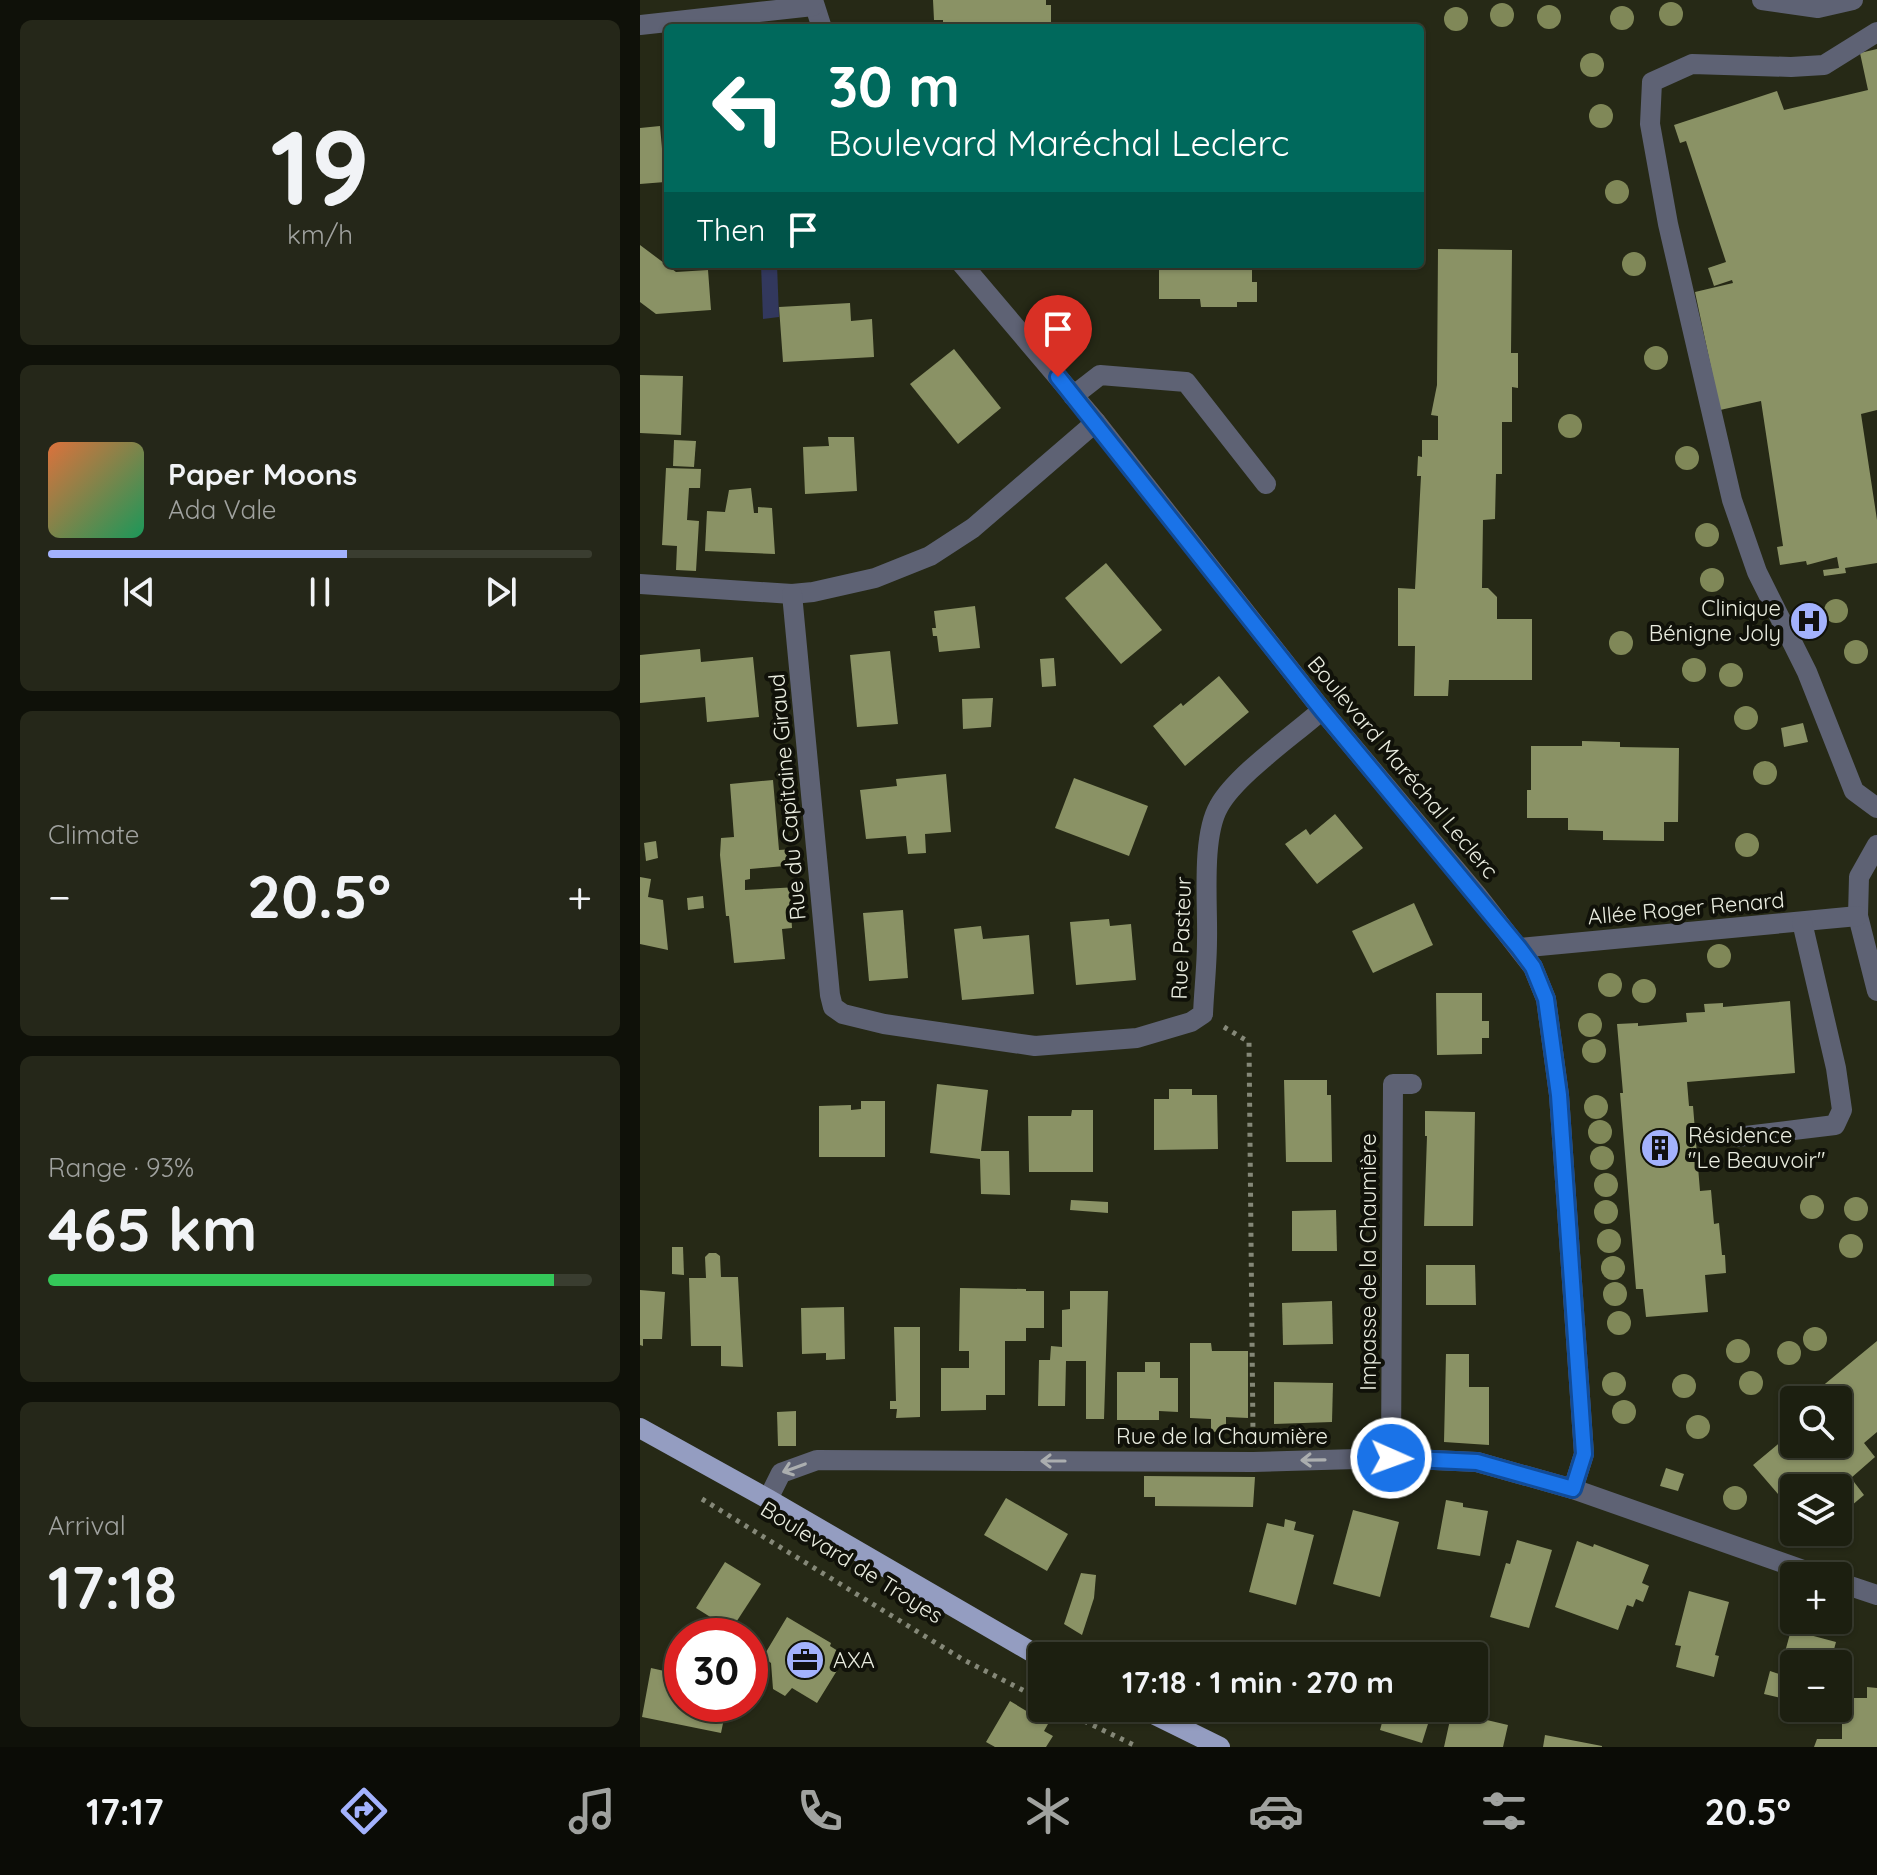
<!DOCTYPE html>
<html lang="en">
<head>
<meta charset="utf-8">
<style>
	body { margin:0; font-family:Quicksand,sans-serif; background:#252719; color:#f1f3f6; height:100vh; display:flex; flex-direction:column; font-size:30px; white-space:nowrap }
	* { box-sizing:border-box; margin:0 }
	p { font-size:26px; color:#a0a29f }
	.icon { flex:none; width:44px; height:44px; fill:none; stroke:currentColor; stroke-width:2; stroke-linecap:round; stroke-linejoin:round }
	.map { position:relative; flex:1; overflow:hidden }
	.side { display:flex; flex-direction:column; gap:20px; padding:20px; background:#0f1109; width:640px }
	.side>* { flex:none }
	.hud { position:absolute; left:24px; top:24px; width:760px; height:244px; border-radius:8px; box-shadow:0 2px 6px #0004,0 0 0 2px #3a3d30; background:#00695c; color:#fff; overflow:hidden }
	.fabs { position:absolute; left:1140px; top:1386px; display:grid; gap:16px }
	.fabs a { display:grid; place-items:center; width:72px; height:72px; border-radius:8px; background:#1c1f10; box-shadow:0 2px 6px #0004,0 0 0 2px #3a3d30; font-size:40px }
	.speed { position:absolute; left:24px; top:1618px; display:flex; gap:16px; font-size:40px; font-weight:700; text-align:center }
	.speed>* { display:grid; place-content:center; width:104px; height:104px; border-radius:50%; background:#1c1f10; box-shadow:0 2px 6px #0004,0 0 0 2px #3a3d30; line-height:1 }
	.speed .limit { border:12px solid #d22; background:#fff; color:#111 }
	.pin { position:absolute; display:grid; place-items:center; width:68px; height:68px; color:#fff; margin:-82px -34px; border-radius:50% 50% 50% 0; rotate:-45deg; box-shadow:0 0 8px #0007 }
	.pin .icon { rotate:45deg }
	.me { position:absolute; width:88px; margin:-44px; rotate:92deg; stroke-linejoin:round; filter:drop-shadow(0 0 6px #0008) }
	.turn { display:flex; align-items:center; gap:28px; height:168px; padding:0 32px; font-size:36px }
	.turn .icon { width:104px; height:104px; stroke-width:2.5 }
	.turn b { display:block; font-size:56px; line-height:68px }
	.then { display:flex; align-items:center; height:76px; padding:0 32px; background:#0003; gap:16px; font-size:30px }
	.big { font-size:60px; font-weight:700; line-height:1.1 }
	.side .tile { flex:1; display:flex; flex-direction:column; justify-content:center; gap:12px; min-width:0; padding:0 28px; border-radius:12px; background:#252719 }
	.side .dial { align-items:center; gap:0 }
	.dial b { font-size:104px; line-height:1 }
	.song { display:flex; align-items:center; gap:24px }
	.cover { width:96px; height:96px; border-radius:12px; background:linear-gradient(135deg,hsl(20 70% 55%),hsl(150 70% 35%)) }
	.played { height:8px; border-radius:4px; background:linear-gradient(90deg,#a3b2fd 55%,#3a3d30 55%) }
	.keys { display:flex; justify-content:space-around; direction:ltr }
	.heat { display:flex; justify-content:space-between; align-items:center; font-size:44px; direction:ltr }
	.charge { height:12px; border-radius:6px; background:linear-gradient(90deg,#34c759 93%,#3a3d30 0) }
	.trip { position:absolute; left:388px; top:1642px; width:460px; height:80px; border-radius:8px; background:#1c1f10; box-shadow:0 2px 6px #0004,0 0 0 2px #3a3d30; font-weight:700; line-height:80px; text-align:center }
	.tab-bar { display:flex; height:128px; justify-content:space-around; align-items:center; background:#0b0c06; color:#a0a29f }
	.tab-bar .icon { width:56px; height:56px }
	.tab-bar .active { color:#a3b2fd }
	.tab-bar b { font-size:36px; color:#f1f3f6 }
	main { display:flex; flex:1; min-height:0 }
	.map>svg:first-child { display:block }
	.water { fill:#32385d }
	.building { fill:#8a9265 }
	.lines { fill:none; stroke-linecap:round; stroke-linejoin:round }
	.path { stroke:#858878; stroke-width:5; stroke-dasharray:4 6; stroke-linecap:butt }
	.minor { stroke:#5e6274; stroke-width:20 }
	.major { stroke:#949dc1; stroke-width:20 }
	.tree { fill:#808858 }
	.oneway { stroke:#abaeaf }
	.route-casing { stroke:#114b97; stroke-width:20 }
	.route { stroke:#1a73e8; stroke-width:14 }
	.labels { text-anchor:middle; stroke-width:8; stroke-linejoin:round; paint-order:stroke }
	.poi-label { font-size:22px; fill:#eaede0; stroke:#101109; text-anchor:start }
	.street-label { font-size:22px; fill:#eaede0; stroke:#101109 }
</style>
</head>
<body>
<main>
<section class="side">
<div class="tile dial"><b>19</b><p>km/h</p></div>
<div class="tile">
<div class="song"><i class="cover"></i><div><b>Paper Moons</b><p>Ada Vale</p></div></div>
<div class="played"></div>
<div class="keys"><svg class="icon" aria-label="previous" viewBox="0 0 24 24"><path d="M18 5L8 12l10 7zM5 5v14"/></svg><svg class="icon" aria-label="pause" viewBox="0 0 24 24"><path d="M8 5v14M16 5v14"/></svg><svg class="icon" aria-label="next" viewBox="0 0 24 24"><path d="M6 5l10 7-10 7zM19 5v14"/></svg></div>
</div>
<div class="tile"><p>Climate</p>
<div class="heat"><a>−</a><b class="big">20.5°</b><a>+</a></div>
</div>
<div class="tile"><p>Range · 93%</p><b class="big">465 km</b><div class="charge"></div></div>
<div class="tile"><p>Arrival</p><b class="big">17:18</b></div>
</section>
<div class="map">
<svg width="1237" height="1747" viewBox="0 0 1237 1747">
	<rect width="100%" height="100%" fill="#262916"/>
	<path class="water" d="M121 264H137L139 317 123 319Z"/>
	<g class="building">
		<path d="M293 0H406V5H411V28H303V20H294Z"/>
		<path d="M1237 49V410L1221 414 1237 520V563L1205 568 1206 573 1184 576 1183 570 1199 568 1197 557 1167 565 1166 561 1140 565 1137 547 1143 546 1121 401 1080 410 1055 292 1093 283 1092 280 1074 286 1068 268 1086 262 1046 141 1040 143 1034 125 1137 91 1144 110 1228 90 1220 53Z"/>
		<path d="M20 126 25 182 0 184V128Z"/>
		<path d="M0 245 36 272 68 270 71 310 16 314 0 302Z"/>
		<path d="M798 249 872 250 871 353H878V388L872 387V422H862V474H856L855 519 843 520 842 588H848L857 597V619H892V680H809L808 696H774L775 646H758V588L775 589 781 476H777L778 456 782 457V440H798V416L791 415 797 385Z"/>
		<path d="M519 264H612V282H617V302H597V307H561L560 299H519Z"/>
		<path d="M210 303 211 321 232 319 234 357 143 362 139 307Z"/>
		<path d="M314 349 361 408 318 444 270 384Z"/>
		<path d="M0 375 43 376 41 435 0 433Z"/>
		<path d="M188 437H214L217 491 165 494 163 447 189 446Z"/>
		<path d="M34 440 56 441 54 467 33 466Z"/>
		<path d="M26 468 61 469 60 488H49L47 520 59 521 56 571 36 570 37 546 22 545Z"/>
		<path d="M111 488 114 513H118V507L132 508 135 554 65 551 67 511 85 512 89 490Z"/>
		<path d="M466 563 522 630 481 664 425 598Z"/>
		<path d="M335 606 340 648 299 652 297 636H293L292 628H296L294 611Z"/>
		<path d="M60 649 61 662 113 657 119 717 67 722 65 697 0 703V655Z"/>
		<path d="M250 651 258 724 217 727 210 655Z"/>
		<path d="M414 658 416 686 402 687 400 659Z"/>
		<path d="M579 676 609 712 545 766 513 726 541 703 543 706Z"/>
		<path d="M353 698 351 727 323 729 322 699Z"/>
		<path d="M1163 723 1168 742 1144 747 1141 728Z"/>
		<path d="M942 741 980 742V747L1039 748 1038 822H1024V841L963 840V831L928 830V818H887V790H891V746H942Z"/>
		<path d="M306 774 311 832 285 834 286 853 268 854 266 836 226 839 220 790 257 786 256 779Z"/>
		<path d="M434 778 508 806 489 856 415 828Z"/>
		<path d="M133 780 139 850 154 849 156 865 110 869V879L105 880V890L158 887 161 910 151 911 152 928 142 929 145 959 94 963 89 916H86L80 855 81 838 94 837 90 784Z"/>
		<path d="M695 814 723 848 677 884 645 844 666 829 670 835Z"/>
		<path d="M16 841 18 858 6 861 4 843Z"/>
		<path d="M0 877 11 879 8 897 23 900 28 950 0 944Z"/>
		<path d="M63 896 64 908 48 910 47 898Z"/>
		<path d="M774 903 793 945 733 973 712 931Z"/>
		<path d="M263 910 268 978 229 981 223 913Z"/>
		<path d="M469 919 470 926 491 924 496 980 436 985 430 922Z"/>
		<path d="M341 926 343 939 389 935 394 994 322 1000 314 929Z"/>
		<path d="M796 993H842V1021H849V1038H842V1054L797 1055Z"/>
		<path d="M1150 1001 1155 1073 1047 1082 1049 1106H1053L1060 1191 1071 1190 1074 1224 1079 1223 1082 1255H1085L1086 1273 1065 1275 1068 1312 1006 1317 1003 1289H996L980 1093H983L977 1024 998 1023V1026L1047 1022 1046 1013 1065 1012 1064 1004 1083 1003V1007Z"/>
		<path d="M644 1080H687V1095H691L692 1162H646Z"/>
		<path d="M297 1084 348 1090 341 1151H369L370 1195 341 1194 340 1159 290 1153Z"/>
		<path d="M529 1089H552V1095H577L578 1149 514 1150V1099H529Z"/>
		<path d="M221 1101H245V1157H179V1106L211 1105V1110L221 1109Z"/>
		<path d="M432 1110H453V1172H389L388 1116H431Z"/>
		<path d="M785 1111 835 1112 833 1226H784L787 1136H785Z"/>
		<path d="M431 1200 468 1202V1213L430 1210Z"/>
		<path d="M696 1210 697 1251H652V1211Z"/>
		<path d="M32 1247H43L44 1275 32 1274Z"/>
		<path d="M69 1253H76L80 1256 81 1277H98L103 1367 81 1366V1346H51L49 1278H66L65 1257Z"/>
		<path d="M786 1265H835L836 1305H786Z"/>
		<path d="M320 1288 386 1289V1291H404V1328H386V1341H365V1395H346V1410L301 1411V1368H329V1351H319Z"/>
		<path d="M0 1290 25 1292 22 1339H3V1346L0 1345Z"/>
		<path d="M430 1291H468L464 1419H446V1361H426L425 1406H398L399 1360H410L411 1346 422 1347V1310L430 1309Z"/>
		<path d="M692 1301 693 1344 643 1345 642 1303Z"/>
		<path d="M204 1307 205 1359 186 1360V1353L162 1354 161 1308Z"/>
		<path d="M254 1327H280V1417L256 1418 257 1409H250V1401H256Z"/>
		<path d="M1237 1341V1432L1224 1443 1235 1457 1211 1478 1224 1495 1198 1517V1488H1154V1494L1147 1486 1138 1494 1113 1465 1154 1431V1444H1198V1400H1189L1180 1388Z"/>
		<path d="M550 1343H571L572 1351H608V1418L586 1417V1431L571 1432V1419L550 1418Z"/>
		<path d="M806 1354H829V1387H849V1445L804 1442Z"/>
		<path d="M505 1362H520V1378H538V1412L519 1411V1420H477V1372H505Z"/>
		<path d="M634 1382 693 1383 692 1422 634 1424Z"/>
		<path d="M156 1411V1446H138L137 1412Z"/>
		<path d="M1026 1468 1044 1474 1038 1491 1020 1486Z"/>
		<path d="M504 1476 615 1477 613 1507 515 1506V1497H504Z"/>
		<path d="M366 1498 428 1534 407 1571 344 1535Z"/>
		<path d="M806 1500 823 1503V1507L848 1511 840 1556 797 1549Z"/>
		<path d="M713 1510 759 1522 740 1597 693 1584Z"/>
		<path d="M645 1519 656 1522 654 1530 674 1535 656 1605 609 1592 627 1523 644 1527Z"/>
		<path d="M877 1540 912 1550 889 1628 850 1617 866 1563 870 1564Z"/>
		<path d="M937 1541 953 1547 954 1544 1009 1565 1002 1583 1009 1586 1003 1602 996 1599 993 1607 987 1605 978 1630 915 1607Z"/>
		<path d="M85 1562 121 1584 91 1630 56 1608Z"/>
		<path d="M441 1573 456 1575 454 1598 442 1635 424 1624Z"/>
		<path d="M1049 1591 1089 1602 1075 1655 1079 1656 1074 1677 1036 1667 1041 1646 1035 1645Z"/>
		<path d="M147 1617 191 1643 190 1646 206 1656 177 1703 152 1688 145 1696 133 1689 131 1663 123 1657Z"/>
		<path d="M1151 1630 1196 1642 1190 1664H1154V1701L1124 1694 1130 1671 1139 1674Z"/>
		<path d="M11 1668 42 1675V1704H87L81 1733 2 1717Z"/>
		<path d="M1227 1687 1237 1688V1747H1174L1177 1739H1202V1698H1227Z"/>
		<path d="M834 1691H841L834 1717 868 1725 863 1747H804L812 1711 816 1712 818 1708H834Z"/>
		<path d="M370 1701 408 1724 404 1731 413 1736 406 1747H355L346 1742Z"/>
		<path d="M746 1708H793L782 1743 740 1730Z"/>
		<path d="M905 1735 962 1746V1747H903Z"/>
	</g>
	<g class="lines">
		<g class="path">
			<path d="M584 1027 609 1042 613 1435"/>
			<path d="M62 1499 322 1659 402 1700"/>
			<path d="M417 1708 498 1747"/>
		</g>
		<g class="minor">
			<path d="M173 0 182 28"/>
			<path d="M1122 0 1178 8 1213 0"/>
			<path d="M0 25 173 6"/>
			<path d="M1237 32 1184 65 1151 67 1052 64 1012 82 1010 124 1028 224 1092 500 1117 572 1167 672 1214 791 1237 808"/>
			<path d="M322 264 456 422 682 710 837 895 893 967 906 999 919 1095 944 1454 933 1489"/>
			<path d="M433 396 460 375 546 382 626 484"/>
			<path d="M0 584 152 594 173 592 235 578 290 556 333 528 456 422"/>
			<path d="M152 594 190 995 193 1007 203 1014 244 1024 395 1046 497 1038 551 1022 563 1014C564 990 567 965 567 940 568 905 561 837 579 806 596 775 654 735 682 710"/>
			<path d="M1237 845 1219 877 1218 916 1237 991"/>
			<path d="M879 948 1218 916"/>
			<path d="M1097 1137 1195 1125 1202 1110 1196 1068 1162 922"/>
			<path d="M751 1458 753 1084H772"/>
			<path d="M128 1499 141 1473 177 1460 613 1462 751 1458 837 1462 933 1489 1180 1576"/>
			<path d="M1198 1582 1237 1595"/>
		</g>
		<g class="major">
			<path d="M0 1428 128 1499 402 1658"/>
			<path d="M501 1708 580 1747"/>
		</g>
	</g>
	<g class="tree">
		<circle cx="1031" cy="14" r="12"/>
		<circle cx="862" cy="15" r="12"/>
		<circle cx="909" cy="17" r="12"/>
		<circle cx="982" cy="18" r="12"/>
		<circle cx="816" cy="19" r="12"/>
		<circle cx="952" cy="65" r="12"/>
		<circle cx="961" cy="116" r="12"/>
		<circle cx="977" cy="192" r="12"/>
		<circle cx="994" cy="264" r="12"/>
		<circle cx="1016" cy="358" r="12"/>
		<circle cx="930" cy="426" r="12"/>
		<circle cx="1047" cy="458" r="12"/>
		<circle cx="1067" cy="535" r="12"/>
		<circle cx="1072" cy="580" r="12"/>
		<circle cx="1196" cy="611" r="12"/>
		<circle cx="981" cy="643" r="12"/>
		<circle cx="1216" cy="652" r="12"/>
		<circle cx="1054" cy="670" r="12"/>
		<circle cx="1091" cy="675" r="12"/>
		<circle cx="1106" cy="718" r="12"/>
		<circle cx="1125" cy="773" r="12"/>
		<circle cx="1107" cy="845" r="12"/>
		<circle cx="1079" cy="956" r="12"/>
		<circle cx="970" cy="985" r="12"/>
		<circle cx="1004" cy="991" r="12"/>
		<circle cx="950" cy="1025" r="12"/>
		<circle cx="954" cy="1051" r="12"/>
		<circle cx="956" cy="1107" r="12"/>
		<circle cx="960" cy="1132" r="12"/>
		<circle cx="962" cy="1158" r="12"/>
		<circle cx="966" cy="1185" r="12"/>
		<circle cx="1172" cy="1207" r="12"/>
		<circle cx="1216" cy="1209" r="12"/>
		<circle cx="966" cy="1212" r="12"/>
		<circle cx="969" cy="1241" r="12"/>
		<circle cx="1211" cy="1246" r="12"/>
		<circle cx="973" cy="1268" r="12"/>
		<circle cx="975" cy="1294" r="12"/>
		<circle cx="979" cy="1323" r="12"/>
		<circle cx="1175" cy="1339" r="12"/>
		<circle cx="1098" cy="1351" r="12"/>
		<circle cx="1149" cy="1353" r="12"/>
		<circle cx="1111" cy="1383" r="12"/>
		<circle cx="974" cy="1384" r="12"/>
		<circle cx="1044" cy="1386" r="12"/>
		<circle cx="984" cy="1412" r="12"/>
		<circle cx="1058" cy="1427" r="12"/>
		<circle cx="1095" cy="1498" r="12"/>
	</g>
	<defs><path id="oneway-shaft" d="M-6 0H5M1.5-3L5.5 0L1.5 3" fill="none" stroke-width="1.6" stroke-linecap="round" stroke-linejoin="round" transform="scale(2)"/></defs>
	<g class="oneway">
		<use href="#oneway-shaft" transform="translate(673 1460) rotate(179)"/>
		<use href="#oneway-shaft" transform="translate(413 1461) rotate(-180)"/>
		<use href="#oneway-shaft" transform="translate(154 1468) rotate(160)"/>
	</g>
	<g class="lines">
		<g class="route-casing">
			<path id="route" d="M418 377 682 710 879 948 893 967 906 999 919 1095 944 1454 933 1489 837 1462 751 1458"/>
		</g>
		<use href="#route" class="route"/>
	</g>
	<defs>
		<g id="hospital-disc" transform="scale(2)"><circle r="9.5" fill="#a3b2fd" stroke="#101109"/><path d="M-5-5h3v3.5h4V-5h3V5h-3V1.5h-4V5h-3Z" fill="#111"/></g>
		<g id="building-disc" transform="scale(2)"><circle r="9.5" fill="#a3b2fd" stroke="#101109"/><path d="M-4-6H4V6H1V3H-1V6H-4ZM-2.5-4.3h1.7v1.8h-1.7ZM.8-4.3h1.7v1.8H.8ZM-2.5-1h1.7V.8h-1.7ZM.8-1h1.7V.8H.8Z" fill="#111"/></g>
		<g id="office-disc" transform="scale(2)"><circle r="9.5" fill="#a3b2fd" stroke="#101109"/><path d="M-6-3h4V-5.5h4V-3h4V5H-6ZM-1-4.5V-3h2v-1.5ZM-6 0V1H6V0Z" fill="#111"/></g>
	</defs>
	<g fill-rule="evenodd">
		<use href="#hospital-disc" x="1169" y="621"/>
		<use href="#building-disc" x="1020" y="1148"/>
		<use href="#office-disc" x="165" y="1660"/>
	</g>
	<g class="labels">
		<g class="poi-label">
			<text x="1141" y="616" text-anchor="end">Clinique<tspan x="1141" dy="25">Bénigne Joly</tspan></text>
			<text x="1048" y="1143">Résidence<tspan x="1048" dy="25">"Le Beauvoir"</tspan></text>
			<text x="193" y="1668">AXA</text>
		</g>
		<g class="street-label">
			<text transform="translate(763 767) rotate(50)" y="8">Boulevard Maréchal Leclerc</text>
			<text transform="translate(147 797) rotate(-95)" y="8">Rue du Capitaine Giraud</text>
			<text transform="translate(1046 908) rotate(-5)" y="8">Allée Roger Renard</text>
			<text transform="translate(541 938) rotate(-88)" y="8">Rue Pasteur</text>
			<text transform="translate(728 1262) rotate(-90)" y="8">Impasse de la Chaumière</text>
			<text x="582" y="1444">Rue de la Chaumière</text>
			<text transform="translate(212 1562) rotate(32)" y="8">Boulevard de Troyes</text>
		</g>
	</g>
</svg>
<div class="fabs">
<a><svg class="icon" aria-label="search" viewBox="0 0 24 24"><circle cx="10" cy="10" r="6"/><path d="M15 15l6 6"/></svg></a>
<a><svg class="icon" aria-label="layers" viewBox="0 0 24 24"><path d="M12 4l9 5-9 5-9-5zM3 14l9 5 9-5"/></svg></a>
<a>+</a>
<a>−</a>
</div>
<div class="speed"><div class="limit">30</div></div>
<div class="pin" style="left:418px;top:377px;background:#d93025"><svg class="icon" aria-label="arrive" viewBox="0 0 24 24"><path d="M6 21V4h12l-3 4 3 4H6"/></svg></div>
<svg class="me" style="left:751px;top:1458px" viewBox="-20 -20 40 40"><circle r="17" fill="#1a73e8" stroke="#fff" stroke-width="3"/><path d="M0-11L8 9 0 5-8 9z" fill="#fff"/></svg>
<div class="trip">17:18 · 1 min · 270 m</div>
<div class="hud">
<div class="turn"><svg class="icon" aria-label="left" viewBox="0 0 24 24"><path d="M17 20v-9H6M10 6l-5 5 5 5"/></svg><div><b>30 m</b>Boulevard Maréchal Leclerc</div></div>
<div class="then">Then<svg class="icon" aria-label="arrive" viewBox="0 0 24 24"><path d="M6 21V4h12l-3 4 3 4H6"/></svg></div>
</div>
</div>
</main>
<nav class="tab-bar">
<b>17:17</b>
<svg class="icon active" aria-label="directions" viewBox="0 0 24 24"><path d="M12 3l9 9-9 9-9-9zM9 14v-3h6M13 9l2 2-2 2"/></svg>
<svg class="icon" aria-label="music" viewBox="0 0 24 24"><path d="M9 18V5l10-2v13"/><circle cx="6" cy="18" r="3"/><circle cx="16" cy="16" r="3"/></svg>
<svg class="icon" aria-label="phone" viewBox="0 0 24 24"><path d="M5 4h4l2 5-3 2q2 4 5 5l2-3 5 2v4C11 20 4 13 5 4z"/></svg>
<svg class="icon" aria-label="climate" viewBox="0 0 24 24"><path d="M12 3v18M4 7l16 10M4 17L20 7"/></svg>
<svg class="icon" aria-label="car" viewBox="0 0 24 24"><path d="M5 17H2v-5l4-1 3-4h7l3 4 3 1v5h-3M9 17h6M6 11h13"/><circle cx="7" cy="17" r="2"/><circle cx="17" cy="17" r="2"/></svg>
<svg class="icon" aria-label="filters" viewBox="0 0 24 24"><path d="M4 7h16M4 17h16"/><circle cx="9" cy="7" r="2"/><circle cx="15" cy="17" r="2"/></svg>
<b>20.5°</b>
</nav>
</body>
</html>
